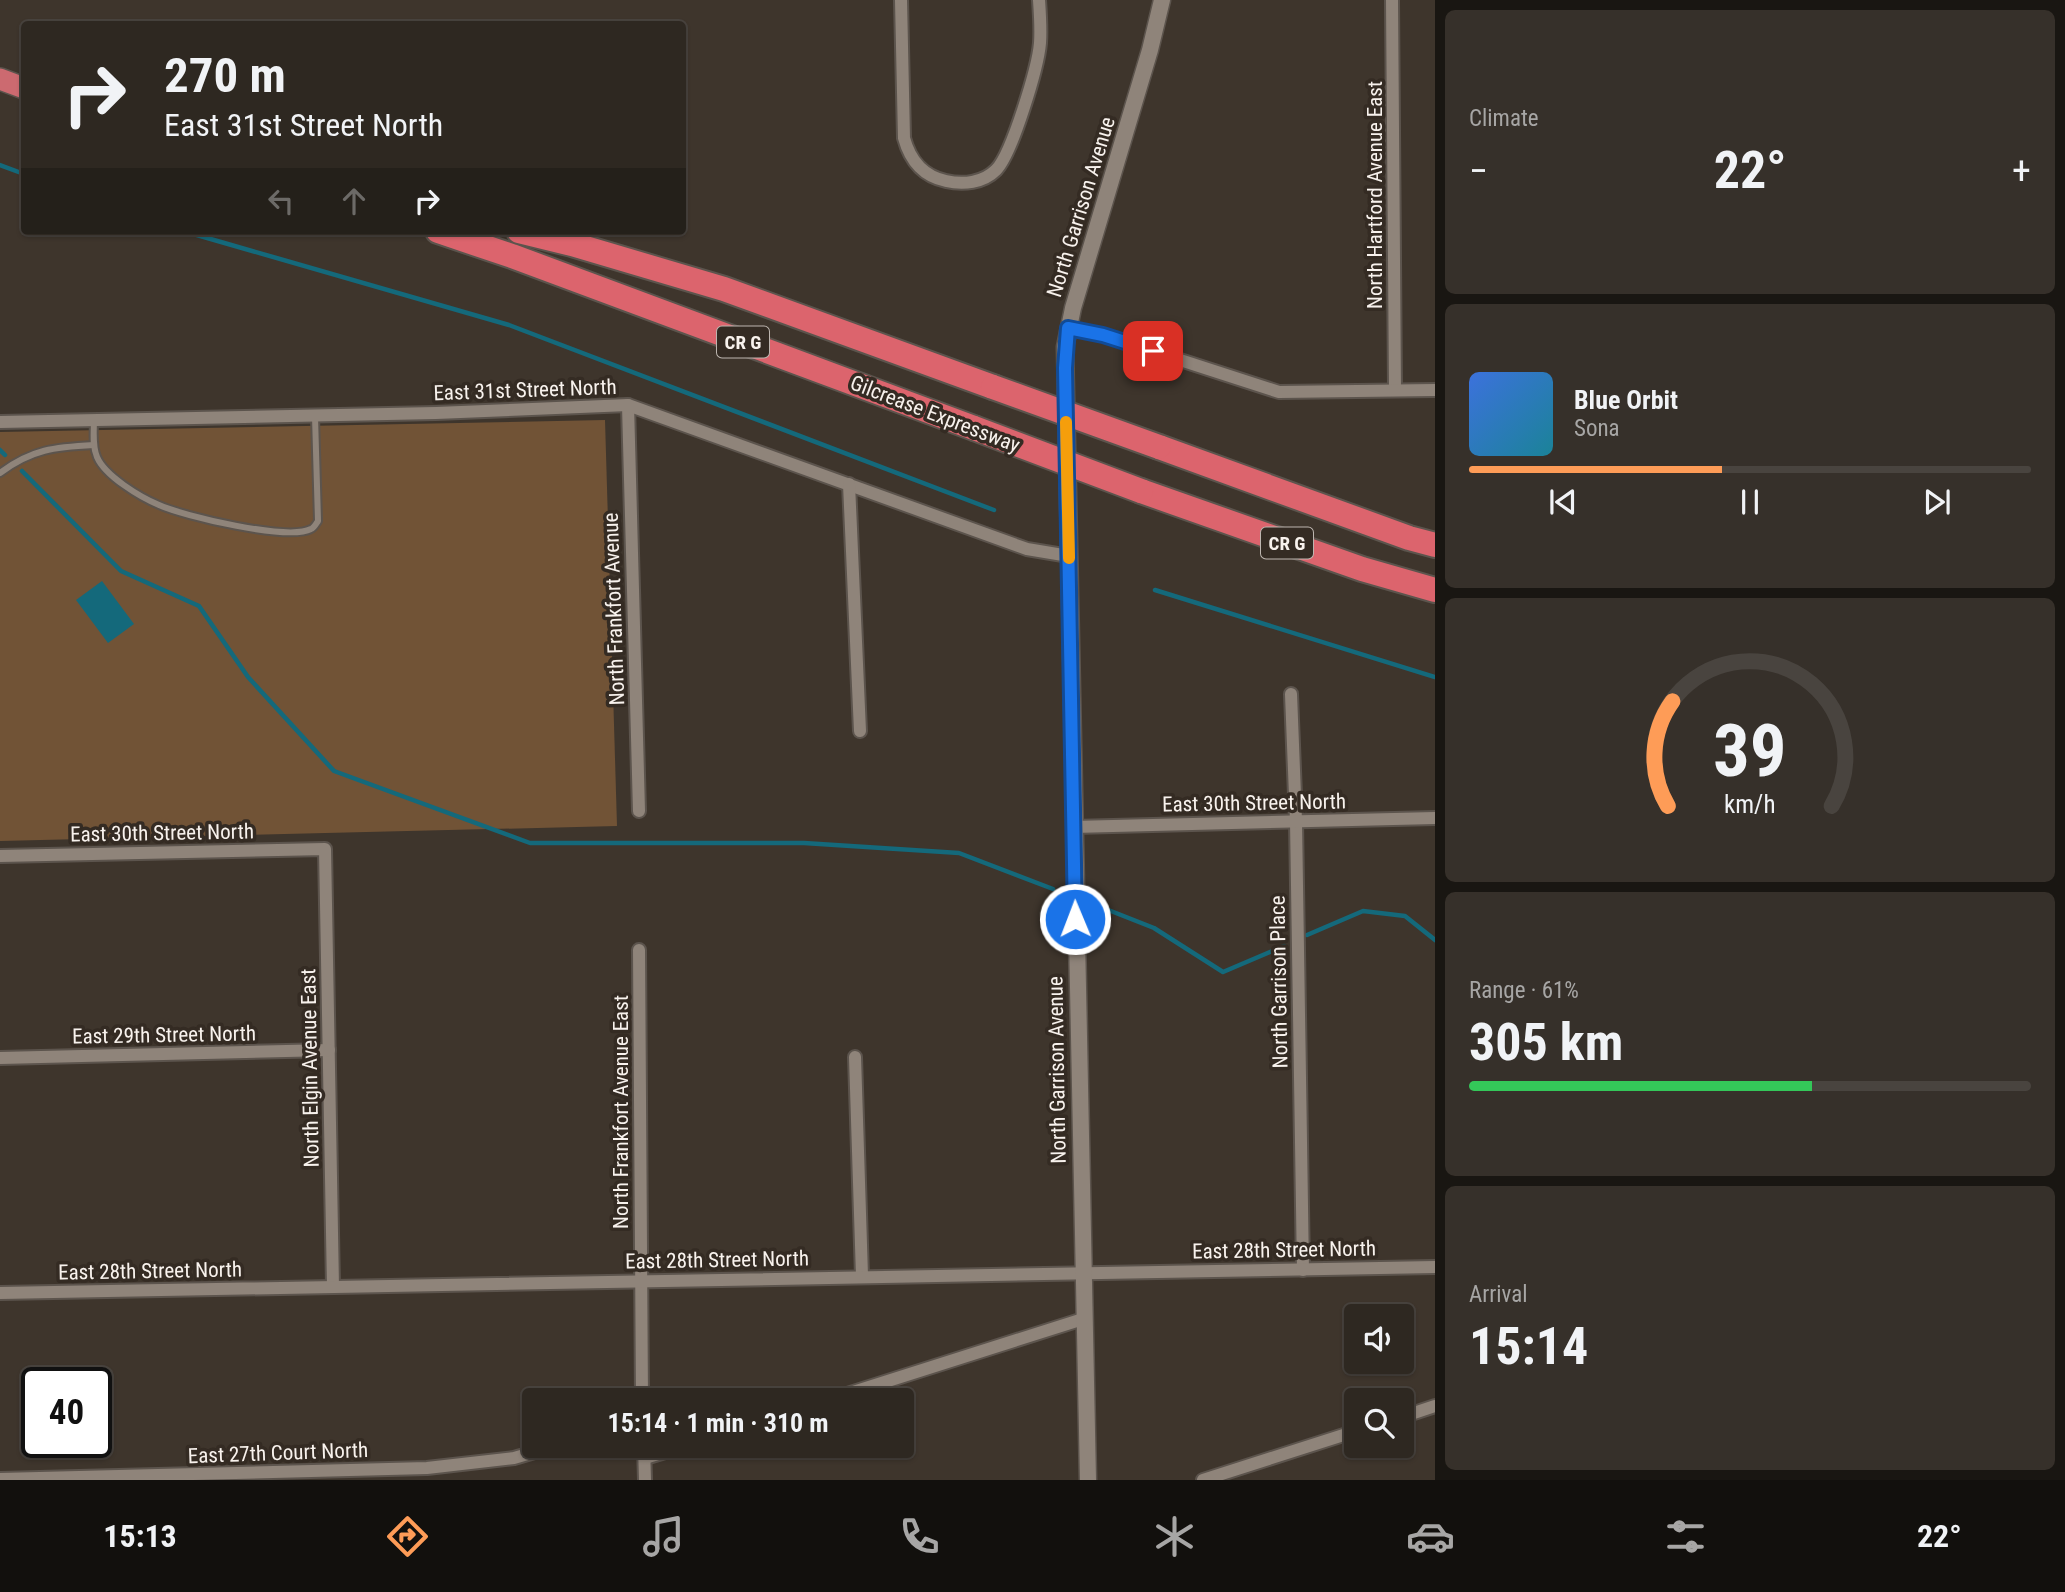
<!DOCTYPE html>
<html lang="en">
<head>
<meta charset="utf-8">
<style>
	body { margin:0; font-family:"Roboto Condensed",sans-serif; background:#36302a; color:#f1f3f6; height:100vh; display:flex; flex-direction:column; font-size:26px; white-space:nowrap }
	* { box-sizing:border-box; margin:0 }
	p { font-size:23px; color:#a7a6a5 }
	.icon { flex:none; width:38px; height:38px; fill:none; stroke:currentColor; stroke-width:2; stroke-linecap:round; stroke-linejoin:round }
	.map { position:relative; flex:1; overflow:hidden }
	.side { display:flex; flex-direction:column; gap:10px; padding:10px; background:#191612; width:630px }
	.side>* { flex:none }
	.hud { position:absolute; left:21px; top:21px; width:665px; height:214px; border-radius:7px; box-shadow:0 2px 5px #0004,0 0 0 2px #49443f; background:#2e2821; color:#f1f3f6; overflow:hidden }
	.controls { position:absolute; left:1344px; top:1304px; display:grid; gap:14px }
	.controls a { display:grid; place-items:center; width:70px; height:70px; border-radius:7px; background:#2e2821; box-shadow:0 2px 5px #0004,0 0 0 2px #49443f; font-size:35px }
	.speed { position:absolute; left:21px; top:1367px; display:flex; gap:14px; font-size:35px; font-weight:700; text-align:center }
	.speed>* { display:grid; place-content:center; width:91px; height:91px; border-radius:50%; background:#2e2821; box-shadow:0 2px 5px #0004,0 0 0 2px #49443f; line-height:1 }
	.speed .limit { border:4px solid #111; border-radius:10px; background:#fff; color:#111 }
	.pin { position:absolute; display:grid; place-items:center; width:60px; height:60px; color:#fff; margin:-30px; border-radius:14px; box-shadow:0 4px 10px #0006 }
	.me { position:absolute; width:77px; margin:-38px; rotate:359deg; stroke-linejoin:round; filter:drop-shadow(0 0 5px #0008) }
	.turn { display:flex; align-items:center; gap:24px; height:147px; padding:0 28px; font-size:32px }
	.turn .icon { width:91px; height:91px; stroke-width:2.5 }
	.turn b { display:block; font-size:49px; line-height:60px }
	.lanes { display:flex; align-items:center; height:66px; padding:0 28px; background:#0003; justify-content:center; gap:35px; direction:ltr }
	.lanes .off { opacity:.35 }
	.big { font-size:52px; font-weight:700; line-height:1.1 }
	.side .card { flex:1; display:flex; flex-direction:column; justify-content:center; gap:10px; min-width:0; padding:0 24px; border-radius:10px; background:#36302a }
	.side .dial { align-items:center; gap:0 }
	.dial svg { height:182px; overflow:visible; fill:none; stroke:#49443f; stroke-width:7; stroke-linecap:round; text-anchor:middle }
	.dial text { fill:#f1f3f6; stroke:none }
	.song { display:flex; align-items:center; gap:21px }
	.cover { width:84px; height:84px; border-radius:10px; background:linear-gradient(135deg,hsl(220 70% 55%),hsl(190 70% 35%)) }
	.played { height:7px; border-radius:4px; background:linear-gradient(90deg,#fe9c57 45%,#49443f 45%) }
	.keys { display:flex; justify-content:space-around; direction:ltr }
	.heat { display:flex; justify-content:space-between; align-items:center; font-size:38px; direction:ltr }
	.charge { height:10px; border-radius:5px; background:linear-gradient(90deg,#34c759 61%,#49443f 0) }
	.trip { position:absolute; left:522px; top:1388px; width:392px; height:70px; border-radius:7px; background:#2e2821; box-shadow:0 2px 5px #0004,0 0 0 2px #49443f; font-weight:700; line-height:70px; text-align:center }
	.tab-bar { display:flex; height:112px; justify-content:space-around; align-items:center; background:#12100d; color:#a7a6a5 }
	.tab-bar .icon { width:49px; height:49px }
	.tab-bar .selected { color:#fe9c57 }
	.tab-bar b { font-size:32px; color:#f1f3f6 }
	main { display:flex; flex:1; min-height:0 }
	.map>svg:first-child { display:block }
	.green { fill:#715336 }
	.water { fill:#14697b }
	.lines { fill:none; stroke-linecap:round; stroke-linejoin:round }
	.stream { stroke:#14697b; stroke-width:4.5 }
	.service-casing { stroke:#5c544d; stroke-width:10 }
	.minor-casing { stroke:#5c544d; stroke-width:16 }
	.tertiary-casing { stroke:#5c544d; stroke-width:19 }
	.trunk-casing { stroke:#5c544d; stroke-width:24 }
	.motorway-casing { stroke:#5c544d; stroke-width:28 }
	.service { stroke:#8f847a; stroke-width:6 }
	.minor { stroke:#8f847a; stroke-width:12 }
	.tertiary { stroke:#8f847a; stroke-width:16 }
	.trunk { stroke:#cc6a70; stroke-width:21 }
	.motorway { stroke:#dc646d; stroke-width:24 }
	.motorway-bridge-casing { stroke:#5c544d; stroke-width:28; stroke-linecap:butt }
	.motorway-bridge { stroke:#dc646d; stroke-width:24 }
	.route-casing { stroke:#114b97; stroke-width:18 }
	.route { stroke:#1a73e8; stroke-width:12 }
	.slow { stroke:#f59e0b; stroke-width:12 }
	.labels { text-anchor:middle; stroke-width:7; stroke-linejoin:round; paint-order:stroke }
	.shield { fill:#342b23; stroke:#bdb6b0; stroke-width:2 }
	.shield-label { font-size:19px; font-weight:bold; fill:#f8f2ed }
	.street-label { font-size:21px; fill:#f8f2ed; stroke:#342b23 }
</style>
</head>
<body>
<main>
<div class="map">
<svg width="1435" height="1480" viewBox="0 0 1435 1480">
	<rect width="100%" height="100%" fill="#3e352c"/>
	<path class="green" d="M605 420 617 826 0 841V432Z"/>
	<path class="water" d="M102 581 134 624 108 643 76 600Z"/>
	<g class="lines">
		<g class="stream">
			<path d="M0 165 24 174"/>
			<path d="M183 231 509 325 994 510"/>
			<path d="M0 450 5 455"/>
			<path d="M22 471 121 571 199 606 248 677 334 771 530 843H804L959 853 1053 889"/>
			<path d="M1155 590 1435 677"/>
			<path d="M1088 902 1154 928 1223 972 1284 946"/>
			<path d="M1307 935 1363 911 1405 916 1435 940"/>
		</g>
		<g class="service-casing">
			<g id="service">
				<path d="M94 419C94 431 92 445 97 457 105 476 140 497 159 505 183 516 288 541 311 529 314 528 316 524 318 521L315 416"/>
				<path d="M0 473C32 449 55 447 94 445"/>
			</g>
		</g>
		<g class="minor-casing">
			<g id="minor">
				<path d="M901 0 904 138C910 160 922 176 946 181 963 185 983 183 996 170 1012 154 1038 67 1040 43 1041 29 1040 14 1039 0"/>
				<path d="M1392 0 1395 390"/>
				<path d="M1068 328 1103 335 1279 392 1435 390"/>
				<path d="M628 405 639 811"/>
				<path d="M0 422 436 413 628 405 1027 549 1069 556"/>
				<path d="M849 484 860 731"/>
				<path d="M1291 694 1296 821 1303 1270"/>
				<path d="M1073 827 1435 818"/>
				<path d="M0 856 325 849 333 1287"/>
				<path d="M639 950 642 1400"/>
				<path d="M855 1057 862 1276"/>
				<path d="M0 1058 329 1050"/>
				<path d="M0 1293 1435 1267"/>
				<path d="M828 1400 1083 1319"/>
				<path d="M1402 1417 1435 1406"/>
				<path d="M644 1446 645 1480"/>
				<path d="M645 1458 685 1446"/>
				<path d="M0 1479 427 1468 514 1458 555 1446"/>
				<path d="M1203 1480 1356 1431"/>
			</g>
		</g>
		<g class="tertiary-casing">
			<path id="tertiary" d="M1088 1480 1065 347 1073 308 1150 50 1162 0"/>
		</g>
		<g class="trunk-casing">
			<path id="trunk" d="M0 79 24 88"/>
		</g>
		<g class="motorway-casing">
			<g id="motorway">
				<path d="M438 231 512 256 974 428"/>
				<path d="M519 231 572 244 724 289 993 387"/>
				<path d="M1159 447 1409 538 1435 545"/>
				<path d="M1141 491 1362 569 1435 590"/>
			</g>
		</g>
		<use href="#service" class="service"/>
		<use href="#minor" class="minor"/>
		<use href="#tertiary" class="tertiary"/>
		<use href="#trunk" class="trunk"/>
		<use href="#motorway" class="motorway"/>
		<g class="motorway-bridge-casing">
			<g id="motorway-bridge">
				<path d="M993 387 1159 447"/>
				<path d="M974 428 1141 491"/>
			</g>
		</g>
		<use href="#motorway-bridge" class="motorway-bridge"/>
	</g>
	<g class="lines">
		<g class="route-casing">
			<path id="route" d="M1075 919 1065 368 1068 328 1103 335 1153 351"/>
		</g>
		<use href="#route" class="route"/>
		<path class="slow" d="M1066 422 1069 558"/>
	</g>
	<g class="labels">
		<g class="shield">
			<rect x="717" y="326.5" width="52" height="31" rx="5"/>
			<rect x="1261" y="527.5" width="52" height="31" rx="5"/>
		</g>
		<g class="shield-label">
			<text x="743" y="349">CR G</text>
			<text x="1287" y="550">CR G</text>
		</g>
		<g class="street-label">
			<text transform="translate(1375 195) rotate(-90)" y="7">North Hartford Avenue East</text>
			<text transform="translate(1081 207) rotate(-73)" y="7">North Garrison Avenue</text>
			<text transform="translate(525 390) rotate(-2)" y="7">East 31st Street North</text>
			<text transform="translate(935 414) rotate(21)" y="7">Gilcrease Expressway</text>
			<text transform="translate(614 609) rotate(-92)" y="7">North Frankfort Avenue</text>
			<text transform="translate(1254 803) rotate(-1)" y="7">East 30th Street North</text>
			<text transform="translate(162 833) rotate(-1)" y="7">East 30th Street North</text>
			<text transform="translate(1279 982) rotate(-91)" y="7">North Garrison Place</text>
			<text transform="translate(164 1035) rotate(-1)" y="7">East 29th Street North</text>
			<text transform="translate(310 1068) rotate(-91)" y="7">North Elgin Avenue East</text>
			<text transform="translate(1057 1070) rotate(-91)" y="7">North Garrison Avenue</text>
			<text transform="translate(621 1112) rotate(-90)" y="7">North Frankfort Avenue East</text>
			<text transform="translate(1284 1250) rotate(-1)" y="7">East 28th Street North</text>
			<text transform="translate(717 1260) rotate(-1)" y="7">East 28th Street North</text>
			<text transform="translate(150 1271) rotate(-1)" y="7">East 28th Street North</text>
			<text transform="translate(278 1453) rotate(-2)" y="7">East 27th Court North</text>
		</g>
	</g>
</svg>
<div class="controls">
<a><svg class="icon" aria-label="sound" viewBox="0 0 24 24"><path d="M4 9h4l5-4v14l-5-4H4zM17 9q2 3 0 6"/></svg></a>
<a><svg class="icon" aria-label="search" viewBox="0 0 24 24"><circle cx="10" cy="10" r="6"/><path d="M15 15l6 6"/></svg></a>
</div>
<div class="speed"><div class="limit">40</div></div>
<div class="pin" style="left:1153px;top:351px;background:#d93025"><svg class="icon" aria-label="arrive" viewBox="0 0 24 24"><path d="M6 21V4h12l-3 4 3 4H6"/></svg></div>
<svg class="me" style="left:1075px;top:919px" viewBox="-20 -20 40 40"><circle r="17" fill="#1a73e8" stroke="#fff" stroke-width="3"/><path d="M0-11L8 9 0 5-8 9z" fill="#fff"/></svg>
<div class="trip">15:14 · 1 min · 310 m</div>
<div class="hud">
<div class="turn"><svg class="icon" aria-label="right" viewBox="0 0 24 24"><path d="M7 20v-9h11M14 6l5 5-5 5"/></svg><div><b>270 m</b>East 31st Street North</div></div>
<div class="lanes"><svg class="icon off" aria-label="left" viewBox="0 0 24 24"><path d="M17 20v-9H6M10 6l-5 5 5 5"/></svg><svg class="icon off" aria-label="ahead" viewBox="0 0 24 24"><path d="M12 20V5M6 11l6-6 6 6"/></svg><svg class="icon" aria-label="right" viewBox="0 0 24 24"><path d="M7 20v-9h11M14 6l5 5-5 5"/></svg></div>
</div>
</div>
<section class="side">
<div class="card"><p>Climate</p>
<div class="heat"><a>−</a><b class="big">22°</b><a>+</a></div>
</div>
<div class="card">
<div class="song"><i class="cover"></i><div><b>Blue Orbit</b><p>Sona</p></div></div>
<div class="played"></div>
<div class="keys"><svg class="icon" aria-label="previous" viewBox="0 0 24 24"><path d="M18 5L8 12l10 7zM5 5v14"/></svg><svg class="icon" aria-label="pause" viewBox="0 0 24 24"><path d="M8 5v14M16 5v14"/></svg><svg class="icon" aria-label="next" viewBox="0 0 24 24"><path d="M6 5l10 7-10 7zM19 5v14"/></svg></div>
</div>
<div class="card dial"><svg viewBox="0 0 100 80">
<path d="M14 69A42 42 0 1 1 86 69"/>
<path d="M14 69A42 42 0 0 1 16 23" stroke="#fe9c57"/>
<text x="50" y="56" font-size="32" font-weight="700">39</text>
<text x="50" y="72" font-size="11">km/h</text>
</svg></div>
<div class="card"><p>Range · 61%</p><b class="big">305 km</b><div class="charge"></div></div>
<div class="card"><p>Arrival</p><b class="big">15:14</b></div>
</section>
</main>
<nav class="tab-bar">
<b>15:13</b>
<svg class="icon selected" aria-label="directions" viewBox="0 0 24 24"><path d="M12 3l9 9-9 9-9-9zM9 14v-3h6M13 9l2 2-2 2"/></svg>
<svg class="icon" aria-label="music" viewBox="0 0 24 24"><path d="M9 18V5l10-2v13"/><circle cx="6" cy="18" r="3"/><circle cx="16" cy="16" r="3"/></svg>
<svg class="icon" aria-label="phone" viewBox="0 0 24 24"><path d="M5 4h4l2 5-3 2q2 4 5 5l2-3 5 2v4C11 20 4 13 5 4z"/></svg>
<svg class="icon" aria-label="climate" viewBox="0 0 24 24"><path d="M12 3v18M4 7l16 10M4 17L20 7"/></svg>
<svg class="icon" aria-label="car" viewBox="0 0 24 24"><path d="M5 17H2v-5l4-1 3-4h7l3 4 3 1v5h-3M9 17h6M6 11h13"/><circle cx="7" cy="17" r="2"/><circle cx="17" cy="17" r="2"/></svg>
<svg class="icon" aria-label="filters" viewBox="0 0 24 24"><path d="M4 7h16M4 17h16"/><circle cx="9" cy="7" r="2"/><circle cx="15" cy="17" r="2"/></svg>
<b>22°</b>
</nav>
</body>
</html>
